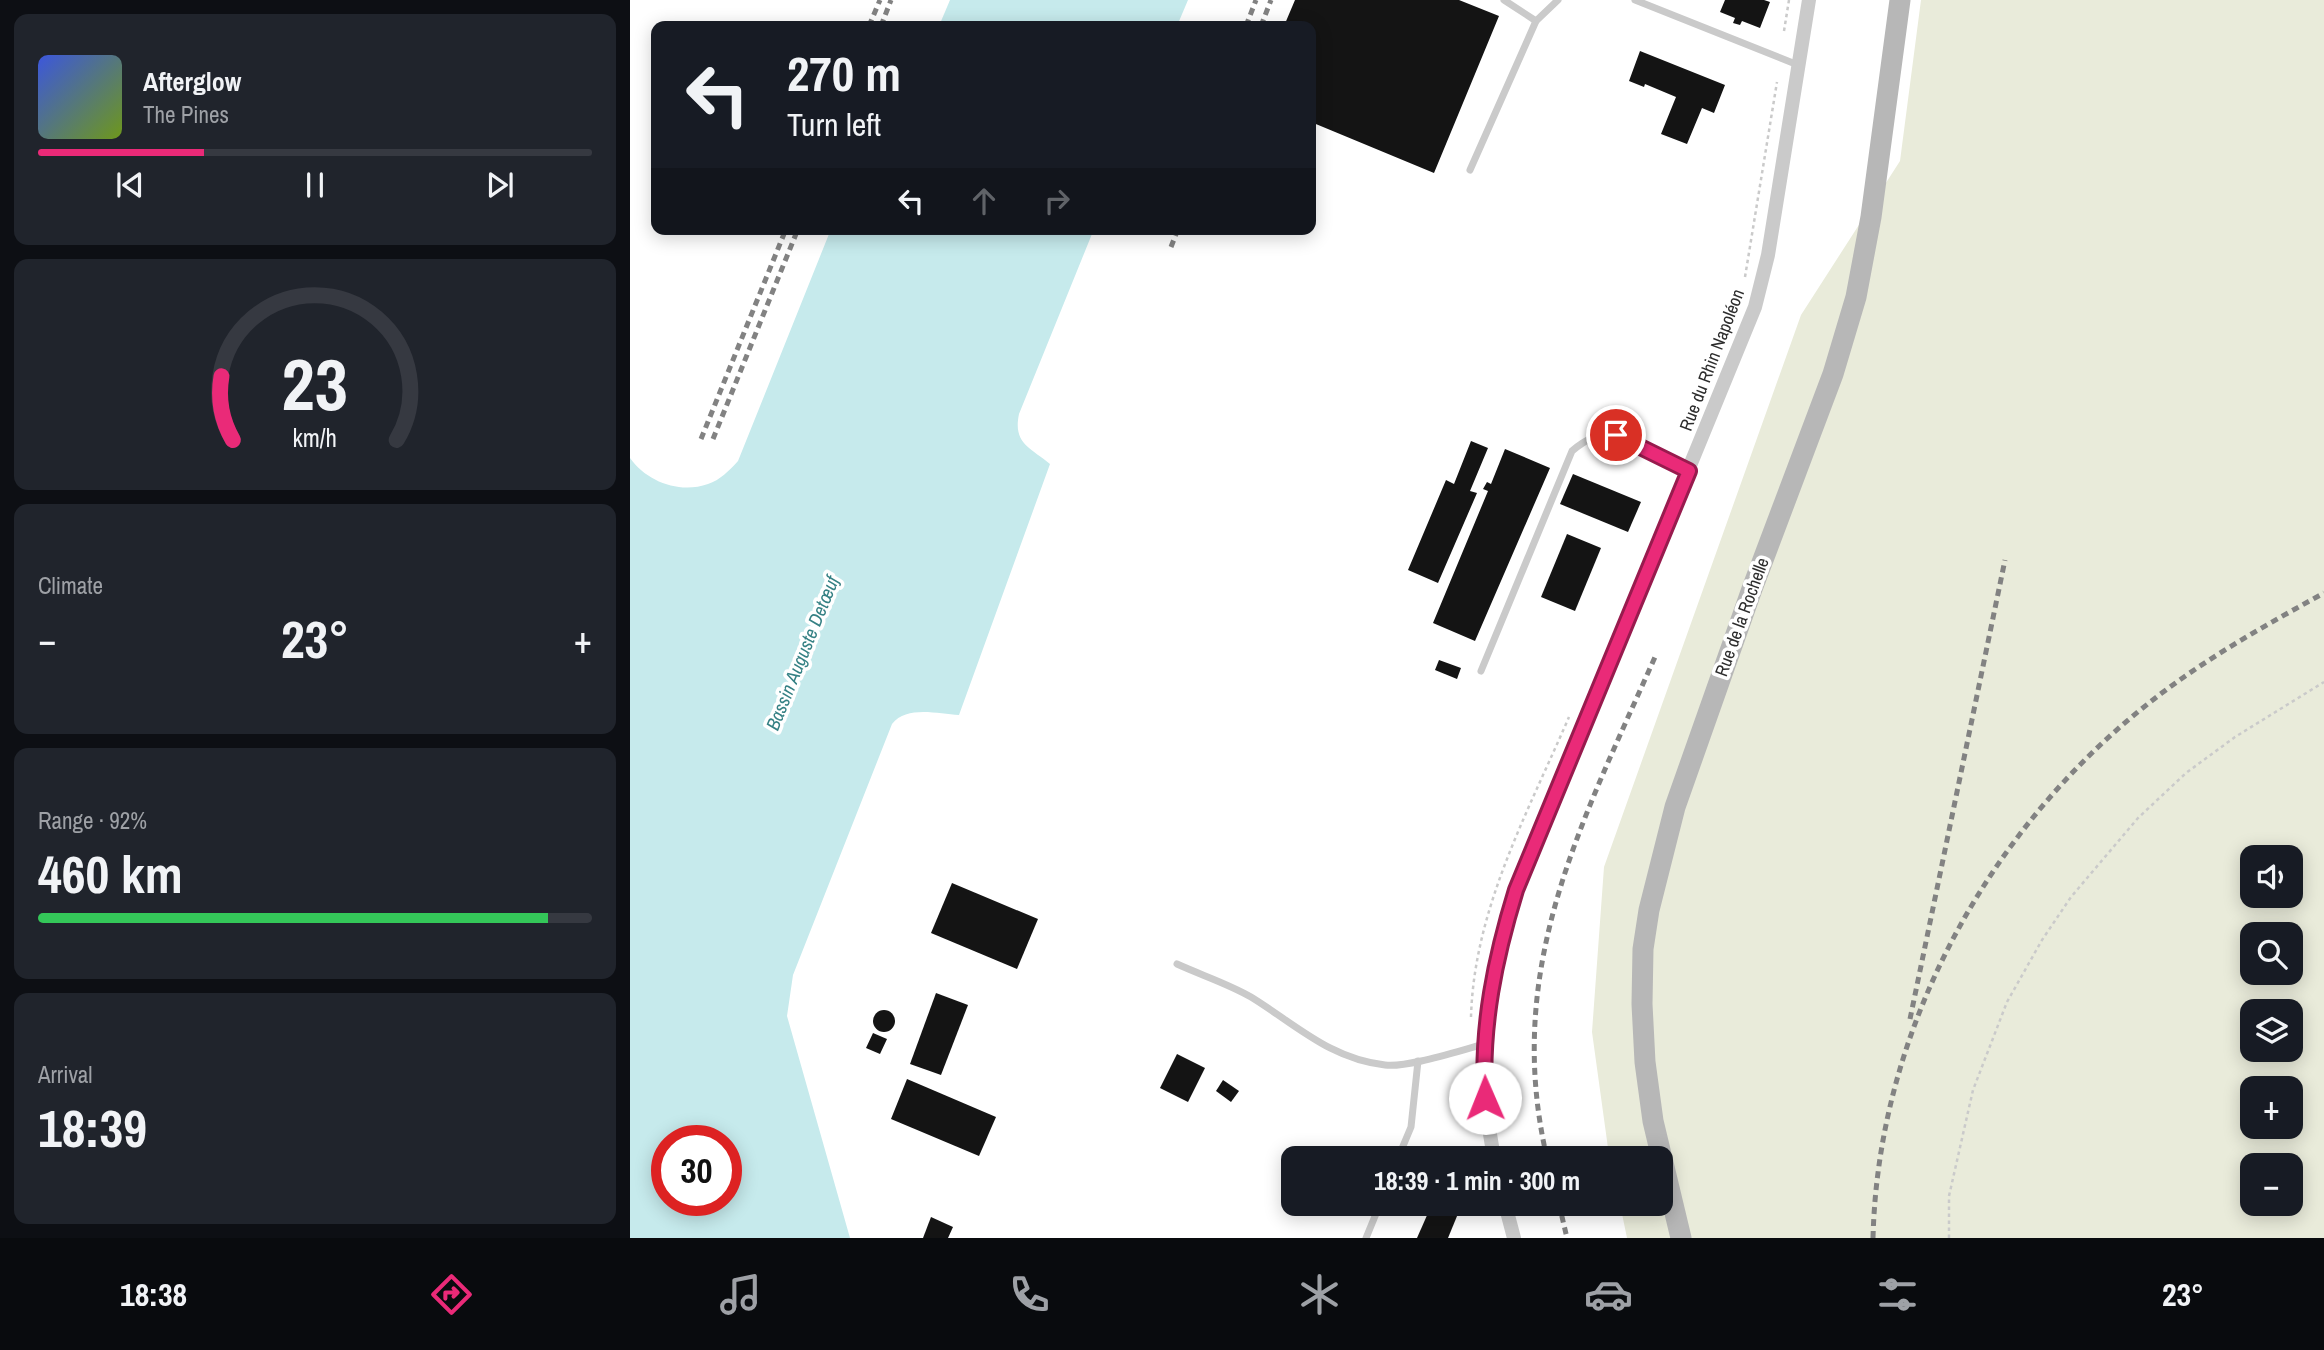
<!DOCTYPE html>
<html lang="en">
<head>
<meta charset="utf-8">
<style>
	body { margin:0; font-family:"Archivo Narrow",sans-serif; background:#20242c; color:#f1f3f6; height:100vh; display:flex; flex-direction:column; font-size:26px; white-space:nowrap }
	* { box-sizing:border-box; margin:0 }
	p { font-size:23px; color:#9ea1a6 }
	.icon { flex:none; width:38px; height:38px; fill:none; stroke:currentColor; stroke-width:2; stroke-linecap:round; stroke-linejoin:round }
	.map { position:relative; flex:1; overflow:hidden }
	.sheet { display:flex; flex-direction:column; gap:14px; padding:14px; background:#0d0f14; width:630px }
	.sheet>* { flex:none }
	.hud { position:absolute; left:21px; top:21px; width:665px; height:214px; border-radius:14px; box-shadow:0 4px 18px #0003; background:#171b24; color:#f1f3f6; overflow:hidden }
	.controls { position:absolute; left:1610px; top:845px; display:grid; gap:14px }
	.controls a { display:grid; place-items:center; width:63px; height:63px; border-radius:14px; background:#171b24; box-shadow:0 4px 18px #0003; font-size:35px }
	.speed { position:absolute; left:21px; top:1125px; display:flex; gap:14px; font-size:35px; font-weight:700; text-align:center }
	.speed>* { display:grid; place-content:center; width:91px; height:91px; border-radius:50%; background:#171b24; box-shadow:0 4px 18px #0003; line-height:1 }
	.speed .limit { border:10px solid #d22; background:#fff; color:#111 }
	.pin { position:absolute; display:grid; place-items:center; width:60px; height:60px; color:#fff; margin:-30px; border:4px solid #fff; border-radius:50%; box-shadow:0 2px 7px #0007 }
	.me { position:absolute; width:77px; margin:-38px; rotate:359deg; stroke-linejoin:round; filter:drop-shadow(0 0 5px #0008) }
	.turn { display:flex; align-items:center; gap:24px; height:147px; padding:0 21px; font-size:32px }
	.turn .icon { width:91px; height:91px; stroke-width:2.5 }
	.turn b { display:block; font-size:49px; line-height:60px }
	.lanes { display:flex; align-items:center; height:66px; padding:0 21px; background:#0003; justify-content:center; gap:35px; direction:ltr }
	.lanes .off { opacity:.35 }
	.big { font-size:52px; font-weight:800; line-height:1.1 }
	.sheet .tile { flex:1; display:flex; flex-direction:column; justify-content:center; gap:10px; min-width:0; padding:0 24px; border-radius:14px; background:#20242c }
	.sheet .dial { align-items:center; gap:0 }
	.dial svg { height:182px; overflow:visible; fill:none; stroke:#363941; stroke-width:7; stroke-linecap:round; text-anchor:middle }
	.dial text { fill:#f1f3f6; stroke:none }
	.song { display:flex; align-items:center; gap:21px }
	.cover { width:84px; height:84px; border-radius:10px; background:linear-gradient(135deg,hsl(230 70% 55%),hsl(80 70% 35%)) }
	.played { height:7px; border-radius:4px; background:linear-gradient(90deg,#ea2a78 30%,#363941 30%) }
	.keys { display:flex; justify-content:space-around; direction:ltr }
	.heat { display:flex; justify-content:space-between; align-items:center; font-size:38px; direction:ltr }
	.charge { height:10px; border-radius:5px; background:linear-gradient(90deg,#34c759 92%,#363941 0) }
	.trip { position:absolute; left:651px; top:1146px; width:392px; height:70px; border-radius:14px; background:#171b24; box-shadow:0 4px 18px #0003; font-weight:800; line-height:70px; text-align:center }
	.tabs { display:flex; height:112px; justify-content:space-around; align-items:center; background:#090b0e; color:#9ea1a6 }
	.tabs .icon { width:49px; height:49px }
	.tabs .on { color:#ea2a78 }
	.tabs b { font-size:32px; color:#f1f3f6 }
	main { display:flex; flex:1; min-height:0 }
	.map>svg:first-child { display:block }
	.green { fill:#e9ebda; fill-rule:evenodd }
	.water { fill:#c6eaec; fill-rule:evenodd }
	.building { fill:#141414 }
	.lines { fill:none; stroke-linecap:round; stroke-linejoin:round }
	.path { stroke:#cacaca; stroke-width:2.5; stroke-dasharray:3.5 3.5; stroke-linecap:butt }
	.service { stroke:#cacaca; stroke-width:7 }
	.minor { stroke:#cacaca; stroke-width:14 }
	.secondary { stroke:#b7b7b7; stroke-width:21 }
	.rail { stroke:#828282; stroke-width:5; stroke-dasharray:7 5; stroke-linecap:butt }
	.route-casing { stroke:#981b4e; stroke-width:18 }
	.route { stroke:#ea2a78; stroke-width:12 }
	.labels { text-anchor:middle; stroke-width:7; stroke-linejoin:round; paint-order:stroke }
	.street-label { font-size:18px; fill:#2d2d2d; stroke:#fff }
	.water-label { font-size:19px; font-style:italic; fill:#358184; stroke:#fff }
</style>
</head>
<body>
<main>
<section class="sheet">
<div class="tile">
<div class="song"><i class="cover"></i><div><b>Afterglow</b><p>The Pines</p></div></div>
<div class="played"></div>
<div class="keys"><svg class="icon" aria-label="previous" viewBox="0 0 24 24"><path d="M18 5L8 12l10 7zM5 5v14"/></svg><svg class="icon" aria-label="pause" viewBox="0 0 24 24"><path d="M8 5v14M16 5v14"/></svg><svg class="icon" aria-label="next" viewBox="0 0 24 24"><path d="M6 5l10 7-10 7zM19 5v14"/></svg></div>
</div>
<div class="tile dial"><svg viewBox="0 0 100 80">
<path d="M14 69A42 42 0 1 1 86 69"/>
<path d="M14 69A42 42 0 0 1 9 41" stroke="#ea2a78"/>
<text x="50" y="56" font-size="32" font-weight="700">23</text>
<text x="50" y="72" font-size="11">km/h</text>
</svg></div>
<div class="tile"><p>Climate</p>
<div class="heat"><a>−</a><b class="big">23°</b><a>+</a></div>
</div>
<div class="tile"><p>Range · 92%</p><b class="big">460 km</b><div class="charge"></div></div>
<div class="tile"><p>Arrival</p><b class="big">18:39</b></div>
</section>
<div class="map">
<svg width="1694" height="1238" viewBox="0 0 1694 1238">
	<rect width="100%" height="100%" fill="#fff"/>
	<path class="green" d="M1291 0H1694V1238H997L990 1204H1031V1158H980L978 1148 962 1032 974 867 1171 315 1270 161ZM1622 858H1661V896H1622ZM1622 934H1661V973H1622ZM1622 1012H1661V1050H1622ZM1622 1088H1661V1127H1622ZM1622 1166H1661V1204H1622Z"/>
	<g class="water">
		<path d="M320 0H558L547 26H309Z"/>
		<path d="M201 229H464L389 414C383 443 399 447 420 464L329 715C308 714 277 705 262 724L163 975 157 1016 220 1238H0V458C17 482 50 494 78 484 90 480 99 471 108 461ZM37 1141H96V1200H37Z"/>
	</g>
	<g class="building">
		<path d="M665 0H829L869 16 804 173 681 122V26H654Z"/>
		<path d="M1095 0H1134L1140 2 1130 28 1112 21 1110 25 1103 23 1105 18 1090 12Z"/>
		<path d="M1010 51 1095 85 1084 113 1072 108 1057 144 1031 134 1046 97 1015 84 1014 87 999 81Z"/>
		<path d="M841 441 858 448 840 491 847 493 808 583 778 570 816 480 824 484Z"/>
		<path d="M875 449 920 468 845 641 803 623 858 491 853 489 857 482 861 484Z"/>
		<path d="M943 474 1011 502 998 532 930 504Z"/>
		<path d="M937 534 971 548 945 611 911 597Z"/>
		<path d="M809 660 831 668 827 679 805 670Z"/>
		<path d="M322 883 408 919 387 969 301 933Z"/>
		<path d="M306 993 338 1005 311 1075 280 1064Z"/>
		<circle cx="254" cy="1021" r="11"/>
		<path d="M243 1033 257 1039 250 1054 236 1048Z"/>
		<path d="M547 1054 575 1068 558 1102 530 1088Z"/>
		<path d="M277 1079 366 1117 349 1156 261 1119Z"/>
		<path d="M593 1080 609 1091 601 1102 586 1091Z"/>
		<path d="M802 1204H832L818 1238H787Z"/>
		<path d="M301 1217 323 1227 318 1238H293Z"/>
	</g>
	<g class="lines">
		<g class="path">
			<path d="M1154 31 1159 0"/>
			<path d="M1115 277 1147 82"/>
			<path d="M841 1017C844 910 897 814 939 717"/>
			<path d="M1319 1238V1196L1343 1090 1377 1002 1412 940 1441 897 1508 818 1556 773 1605 737 1694 682"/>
		</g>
		<g class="service">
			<path d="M874 0 906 21"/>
			<path d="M1005 0 1168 65"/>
			<path d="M840 170 906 21 928 0"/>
			<path d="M851 671 942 451C956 439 967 434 986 435L1059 471"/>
			<path d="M547 964C571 975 599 984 621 997 665 1024 700 1059 755 1065 777 1068 831 1050 855 1044"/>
			<path d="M768 1158 781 1127 788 1061"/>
			<path d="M736 1238 750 1204"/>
		</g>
		<g class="minor">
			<path d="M864 1158C845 1058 857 986 886 890L1125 307 1138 255 1179 0"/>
			<path d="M875 1204 884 1238"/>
		</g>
		<path class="secondary" d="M1051 1238 1023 1121 1015 1062 1012 1004 1013 949 1019 910 1045 807 1122 589 1203 374 1226 297 1241 217 1270 0"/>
		<g class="rail">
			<path d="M239 26 250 0"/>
			<path d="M251 26 261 0"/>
			<path d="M616 26 626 0"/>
			<path d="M631 26 641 0"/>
			<path d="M541 247 548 229"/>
			<path d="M71 439 156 229"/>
			<path d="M83 439 168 229"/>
			<path d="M1280 1019 1375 560"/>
			<path d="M917 1158C873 970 951 824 1025 657"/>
			<path d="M929 1204 937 1238"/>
			<path d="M1243 1238C1248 1031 1357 830 1519 703 1573 660 1634 626 1694 593"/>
		</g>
	</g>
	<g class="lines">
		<g class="route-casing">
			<path id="route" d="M855 1098C851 1026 865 958 886 890L1059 471 986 435"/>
		</g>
		<use href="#route" class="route"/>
	</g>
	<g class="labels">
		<g class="street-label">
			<text transform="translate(1082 360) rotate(-69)" y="6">Rue du Rhin Napoléon</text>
			<text transform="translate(1112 617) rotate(-70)" y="6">Rue de la Rochelle</text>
		</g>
		<g class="water-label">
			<text transform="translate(172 653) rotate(-68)" y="7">Bassin Auguste Detœuf</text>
		</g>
	</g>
</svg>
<div class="controls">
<a><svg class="icon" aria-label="sound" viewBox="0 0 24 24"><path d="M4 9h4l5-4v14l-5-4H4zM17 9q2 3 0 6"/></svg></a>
<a><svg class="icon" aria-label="search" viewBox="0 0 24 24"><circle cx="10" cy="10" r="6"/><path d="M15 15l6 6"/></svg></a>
<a><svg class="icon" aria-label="layers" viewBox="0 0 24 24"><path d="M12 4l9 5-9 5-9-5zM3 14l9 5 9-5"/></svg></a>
<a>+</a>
<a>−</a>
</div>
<div class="speed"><div class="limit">30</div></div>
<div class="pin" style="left:986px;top:435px;background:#d93025"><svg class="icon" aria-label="arrive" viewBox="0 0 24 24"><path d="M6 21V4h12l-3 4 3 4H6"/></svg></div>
<svg class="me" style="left:855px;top:1098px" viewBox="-20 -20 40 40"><circle r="19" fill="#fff"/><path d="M0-13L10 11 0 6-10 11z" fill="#ea2a78"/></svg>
<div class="trip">18:39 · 1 min · 300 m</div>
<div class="hud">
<div class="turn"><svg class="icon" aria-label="left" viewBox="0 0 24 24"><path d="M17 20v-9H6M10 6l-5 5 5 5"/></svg><div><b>270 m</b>Turn left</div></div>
<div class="lanes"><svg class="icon" aria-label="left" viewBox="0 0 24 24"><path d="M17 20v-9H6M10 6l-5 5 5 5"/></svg><svg class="icon off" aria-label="ahead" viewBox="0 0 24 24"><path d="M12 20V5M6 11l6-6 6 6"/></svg><svg class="icon off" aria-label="right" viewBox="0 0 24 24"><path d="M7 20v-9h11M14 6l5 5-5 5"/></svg></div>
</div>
</div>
</main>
<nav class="tabs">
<b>18:38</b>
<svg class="icon on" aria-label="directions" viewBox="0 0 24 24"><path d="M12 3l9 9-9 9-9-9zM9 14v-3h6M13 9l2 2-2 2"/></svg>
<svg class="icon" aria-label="music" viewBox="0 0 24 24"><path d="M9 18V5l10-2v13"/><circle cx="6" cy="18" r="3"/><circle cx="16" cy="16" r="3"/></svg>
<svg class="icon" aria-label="phone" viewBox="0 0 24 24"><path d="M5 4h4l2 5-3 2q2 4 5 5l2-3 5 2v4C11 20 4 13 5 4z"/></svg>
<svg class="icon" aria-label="climate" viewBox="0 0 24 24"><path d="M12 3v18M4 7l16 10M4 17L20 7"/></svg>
<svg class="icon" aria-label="car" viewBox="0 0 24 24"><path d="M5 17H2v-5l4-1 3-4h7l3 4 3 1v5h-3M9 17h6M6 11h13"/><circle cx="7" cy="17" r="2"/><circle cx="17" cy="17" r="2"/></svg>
<svg class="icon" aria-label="filters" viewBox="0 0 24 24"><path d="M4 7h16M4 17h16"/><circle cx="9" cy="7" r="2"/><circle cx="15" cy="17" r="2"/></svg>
<b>23°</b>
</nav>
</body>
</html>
